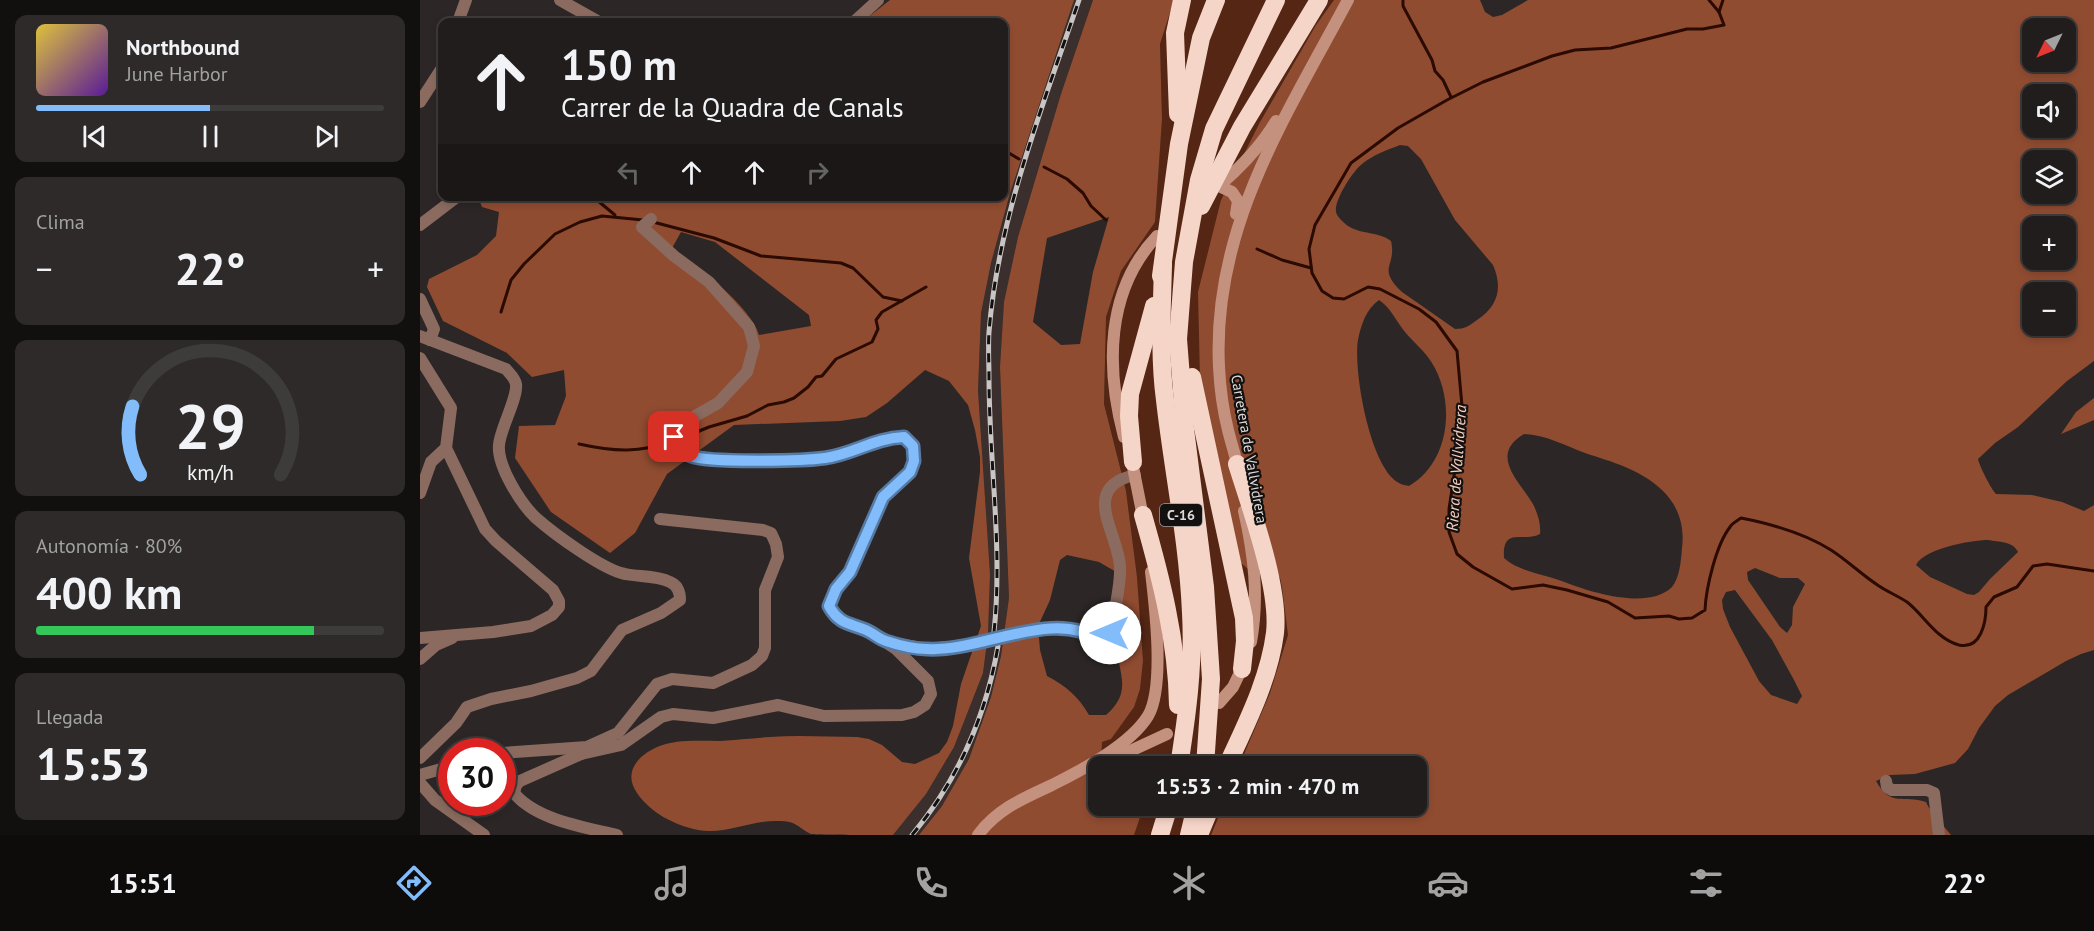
<!DOCTYPE html>
<html lang="es">
<head>
<meta charset="utf-8">
<style>
	body { margin:0; font-family:"PT Sans",sans-serif; background:#2d2a29; color:#f1f3f6; height:100vh; display:flex; flex-direction:column; font-size:22px; white-space:nowrap }
	* { box-sizing:border-box; margin:0 }
	p { font-size:20px; color:#a2a2a3 }
	.icon { flex:none; width:33px; height:33px; fill:none; stroke:currentColor; stroke-width:2; stroke-linecap:round; stroke-linejoin:round }
	.map { position:relative; flex:1; overflow:hidden }
	.side { display:flex; flex-direction:column; gap:15px; padding:15px; background:#12100f; width:420px }
	.side>* { flex:none }
	.top-card { position:absolute; left:18px; top:18px; width:570px; height:183px; border-radius:12px; box-shadow:0 3px 9px #0003,0 0 0 2px #3e3b3b; background:#211d1c; color:#f1f3f6; overflow:hidden }
	.needle { width:39px; rotate:227deg }
	.tools { position:absolute; left:1602px; top:18px; display:grid; gap:12px }
	.tools a { display:grid; place-items:center; width:54px; height:54px; border-radius:12px; background:#211d1c; box-shadow:0 3px 9px #0003,0 0 0 2px #3e3b3b; font-size:30px }
	.speed { position:absolute; left:18px; top:738px; display:flex; gap:12px; font-size:30px; font-weight:700; text-align:center }
	.speed>* { display:grid; place-content:center; width:78px; height:78px; border-radius:50%; background:#211d1c; box-shadow:0 3px 9px #0003,0 0 0 2px #3e3b3b; line-height:1 }
	.speed .limit { border:9px solid #d22; background:#fff; color:#111 }
	.pin { position:absolute; display:grid; place-items:center; width:51px; height:51px; color:#fff; margin:-26px; border-radius:12px; box-shadow:0 3px 9px #0006 }
	.me { position:absolute; width:66px; margin:-33px; rotate:270deg; stroke-linejoin:round; filter:drop-shadow(0 0 4px #0008) }
	.turn { display:flex; align-items:center; gap:21px; height:126px; padding:0 24px; font-size:27px }
	.turn .icon { width:78px; height:78px; stroke-width:2.5 }
	.turn b { display:block; font-size:42px; line-height:51px }
	.lanes { display:flex; align-items:center; height:57px; padding:0 24px; background:#0003; justify-content:center; gap:30px; direction:ltr }
	.lanes .off { opacity:.35 }
	.big { font-size:45px; font-weight:700; line-height:1.1 }
	.side .card { flex:1; display:flex; flex-direction:column; justify-content:center; gap:9px; min-width:0; padding:0 21px; border-radius:12px; background:#2d2a29 }
	.side .dial { align-items:center; gap:0 }
	.dial svg { height:156px; overflow:visible; fill:none; stroke:#3e3b3b; stroke-width:7; stroke-linecap:round; text-anchor:middle }
	.dial text { fill:#f1f3f6; stroke:none }
	.song { display:flex; align-items:center; gap:18px }
	.cover { width:72px; height:72px; border-radius:9px; background:linear-gradient(135deg,hsl(50 70% 55%),hsl(270 70% 35%)) }
	.played { height:6px; border-radius:3px; background:linear-gradient(90deg,#83bcfb 50%,#3e3b3b 50%) }
	.keys { display:flex; justify-content:space-around; direction:ltr }
	.heat { display:flex; justify-content:space-between; align-items:center; font-size:33px; direction:ltr }
	.charge { height:9px; border-radius:4px; background:linear-gradient(90deg,#34c759 80%,#3e3b3b 0) }
	.trip { position:absolute; left:668px; top:756px; width:339px; height:60px; border-radius:12px; background:#211d1c; box-shadow:0 3px 9px #0003,0 0 0 2px #3e3b3b; font-weight:700; line-height:60px; text-align:center }
	.tabs { display:flex; height:96px; justify-content:space-around; align-items:center; background:#0d0c0b; color:#a2a2a3 }
	.tabs .icon { width:42px; height:42px }
	.tabs .current { color:#83bcfb }
	.tabs b { font-size:27px; color:#f1f3f6 }
	main { display:flex; flex:1; min-height:0 }
	.map>svg:first-child { display:block }
	.built { fill:#3a2f2c }
	.green { fill:#552614 }
	.forest { fill:#904c31; fill-rule:evenodd }
	.lines { fill:none; stroke-linecap:round; stroke-linejoin:round }
	.stream { stroke:#2b0a00; stroke-width:3 }
	.street { stroke:#8b6b5f; stroke-width:12 }
	.secondary { stroke:#c4917e; stroke-width:12 }
	.highway { stroke:#f6d5c9; stroke-width:18 }
	.rail-casing { stroke:#c8c5c4; stroke-width:5 }
	.rail { stroke:#131110; stroke-width:3; stroke-dasharray:9; stroke-linecap:butt }
	.street-bridge { stroke:#8b6b5f; stroke-width:12 }
	.route-casing { stroke:#557aa3; stroke-width:15 }
	.route { stroke:#83bcfb; stroke-width:10 }
	.labels { text-anchor:middle; stroke-width:4.5; stroke-linejoin:round; paint-order:stroke }
	.shield { fill:#131110; stroke:#a09e9d; stroke-width:1.5 }
	.shield-label { font-size:14px; font-weight:bold; fill:#dddad9 }
	.street-label { font-size:15px; fill:#dddad9; stroke:#131110 }
	.water-label { font-size:16px; font-style:italic; fill:#fad0c0; stroke:#131110 }
</style>
</head>
<body>
<main>
<section class="side">
<div class="card">
<div class="song"><i class="cover"></i><div><b>Northbound</b><p>June Harbor</p></div></div>
<div class="played"></div>
<div class="keys"><svg class="icon" aria-label="previous" viewBox="0 0 24 24"><path d="M18 5L8 12l10 7zM5 5v14"/></svg><svg class="icon" aria-label="pause" viewBox="0 0 24 24"><path d="M8 5v14M16 5v14"/></svg><svg class="icon" aria-label="next" viewBox="0 0 24 24"><path d="M6 5l10 7-10 7zM19 5v14"/></svg></div>
</div>
<div class="card"><p>Clima</p>
<div class="heat"><a>−</a><b class="big">22°</b><a>+</a></div>
</div>
<div class="card dial"><svg viewBox="0 0 100 80">
<path d="M14 69A42 42 0 1 1 86 69"/>
<path d="M14 69A42 42 0 0 1 10 34" stroke="#83bcfb"/>
<text x="50" y="56" font-size="32" font-weight="700">29</text>
<text x="50" y="72" font-size="11">km/h</text>
</svg></div>
<div class="card"><p>Autonomía · 80%</p><b class="big">400 km</b><div class="charge"></div></div>
<div class="card"><p>Llegada</p><b class="big">15:53</b></div>
</section>
<div class="map">
<svg width="1674" height="835" viewBox="0 0 1674 835">
	<rect width="100%" height="100%" fill="#2c2726"/>
	<path class="built" d="M654 0H673L641 94 598 237 584 302 580 367 589 598 581 656 571 697 549 759 522 806 499 835H473L506 794 534 747 563 673 568 634 570 574 558 391 561 313 571 263 590 193Z"/>
	<g class="green">
		<path d="M754 0H914L896 25 840 122 801 200 854 571 860 579 862 587 868 635 850 693 819 766H736L723 757 700 766H681L682 742 691 738 713 707 720 689 723 661 717 577 706 491 684 404 686 317 701 271 735 222 742 119 740 44Z"/>
		<path d="M724 806H803L791 835H714Z"/>
	</g>
	<g class="forest">
		<path d="M470 0H654L590 193 571 263 561 313 558 391 570 574 568 634 563 673 534 747 506 794 473 835C462 835 395 835 391 834 377 827 377 821 358 821 331 820 305 835 278 830 254 825 231 813 217 793 203 773 217 756 237 747 256 739 279 741 300 741 317 740 333 738 350 737 379 735 408 737 437 737L449 739 462 745 482 762 495 764 519 753 527 742 533 726 541 684 561 626 549 558 560 472V457L555 430 548 405 529 381 505 370 467 403 446 417 420 421 314 425 247 474 215 533 190 553 131 512 95 458 99 426 135 425 146 396 144 370 112 377 87 353 23 321 7 287 9 279 57 255 76 236 79 212 62 207 58 197 584 196V22H442ZM261 232 295 242 389 315 391 326 339 335C334 311 274 260 251 250Z"/>
		<path d="M673 0H754L740 44 742 119 735 222 701 271 686 317 684 404 706 491 717 577 723 661 720 689 714 707 691 739 682 742 681 766H678V806H724L714 835H499L522 806 549 759 571 697 581 656 589 598 580 367 584 302 598 237 641 94ZM689 217 673 272 660 344 641 345 613 322 627 238ZM647 555 679 562 705 577C702 599 698 620 697 642 696 671 715 690 686 715H669C658 696 646 686 627 676L620 650 618 626 630 600 640 560Z"/>
		<path d="M914 0H1060L1065 12 1073 17 1082 15 1108 0H1674V361L1647 381 1598 427 1575 443 1558 459C1559 465 1571 489 1576 494L1612 495 1642 502 1664 511 1674 505V650L1661 654 1646 661 1588 695 1575 706 1559 728 1548 749 1535 763 1495 774 1470 775 1456 781C1471 808 1483 794 1506 802 1510 812 1524 826 1531 835H791L803 806H996V766H819L850 693 868 635 862 587 860 578 854 571 828 569 821 563 780 379 778 292 801 200 840 122 896 25ZM1612 28H1646V62H1612ZM1612 94H1646V128H1612ZM980 145 988 146 1001 159 1035 220 1073 265C1083 288 1078 306 1057 320 1049 326 1045 329 1035 329L982 292C956 267 977 267 971 241 958 231 942 235 928 226 924 223 917 217 916 212 914 200 933 171 942 164 953 155 967 150 980 145ZM1612 160H1646V194H1612ZM1612 226H1646V260H1612ZM1612 292H1646V326H1612ZM959 300C971 308 976 321 985 332 994 343 1005 351 1012 363 1036 402 1030 462 989 486 986 485 982 485 979 483 950 468 933 370 938 340 941 325 946 309 959 300ZM1104 434C1126 435 1144 445 1165 453 1192 462 1220 469 1242 490 1258 505 1265 526 1262 548 1261 560 1260 577 1252 587 1229 610 1173 593 1147 583 1126 574 1101 573 1084 558 1082 526 1103 543 1120 534 1121 524 1118 515 1114 506 1102 483 1067 456 1104 434ZM1568 540C1579 542 1593 541 1598 552L1570 579 1559 592 1554 595 1547 594 1510 577 1496 565C1504 549 1550 540 1568 540ZM1335 568 1360 578H1378L1385 584 1373 607 1372 625 1367 633 1360 627 1328 580 1327 572ZM1315 590 1352 640 1374 680 1382 696 1377 704 1351 695 1339 681 1310 627 1303 609 1302 600 1306 592Z"/>
		<path d="M1674 398V420L1641 434 1656 412Z"/>
	</g>
	<g class="lines">
		<g class="stream">
			<path d="M983 0V6L1012 60 1015 71 1023 80 1031 97"/>
			<path d="M1289 0 1299 12 1304 25 1283 29H1267L1191 48 1155 50 1132 56 1063 82 1027 100 978 128 931 163 895 225 889 249 892 273 902 291 913 298 924 299 948 287 960 289 999 309 1016 322 1037 351 1043 417 1029 509V532L1037 554 1053 567 1092 589 1123 585 1147 590 1188 602 1215 618 1249 616 1259 619 1272 618 1285 610C1286 588 1296 545 1310 527 1312 523 1317 521 1321 518 1352 524 1384 533 1411 550 1428 561 1442 575 1459 586 1468 592 1478 596 1487 602 1504 615 1516 639 1539 645 1561 650 1566 622 1566 607L1574 597 1597 587 1613 566 1627 564 1674 571"/>
			<path d="M1299 12 1303 0"/>
			<path d="M584 150 599 159"/>
			<path d="M624 167 647 179 663 193 671 206 686 220"/>
			<path d="M172 196 195 215"/>
			<path d="M233 222 294 238 341 256 421 263 433 268 463 297 482 301"/>
			<path d="M837 249 862 260 891 268"/>
			<path d="M81 312 91 280 104 264 135 234 160 222 182 216 223 220"/>
			<path d="M260 439 289 427 327 416 348 405 364 402 374 398 388 387 396 377 402 376 416 359 452 342 458 329 456 320 462 312 506 287"/>
			<path d="M159 444C195 452 219 453 254 441"/>
		</g>
		<g class="street">
			<path d="M140 0 179 22"/>
			<path d="M38 22 46 0"/>
			<path d="M434 22 458 0"/>
			<path d="M0 102 22 68"/>
			<path d="M0 225 38 196"/>
			<path d="M0 299 14 329 10 340"/>
			<path d="M0 336 86 369C89 373 95 378 96 384 98 398 80 429 79 445 77 466 101 504 116 518 133 533 183 570 205 574 219 577 236 575 250 582 257 585 260 592 260 600L241 613 202 630 171 671 157 678 111 691 71 699 47 707 36 723 0 758"/>
			<path d="M0 358 31 408 26 448 11 462 0 493"/>
			<path d="M600 634C630 628 656 623 682 641L688 639C693 623 701 583 700 566 698 533 659 487 715 475"/>
			<path d="M0 638 73 632 111 626 132 615 139 607V601L133 590 76 541 65 529 26 448"/>
			<path d="M468 642 507 649 553 645"/>
			<path d="M0 659 16 645 32 638"/>
			<path d="M167 748 161 754 100 781 96 785 94 793C116 820 164 827 197 835"/>
			<path d="M82 753 167 747 198 733 237 684 252 679 293 683 332 665 342 656 345 648V590L358 557 356 544 351 533 343 530 240 519"/>
			<path d="M161 754 201 745 241 717 253 714 293 718 358 705 404 716 482 715 494 712 505 705 511 694 508 681 476 649 447 630 431 625 415 617 409 606 416 589 430 572 463 497 490 472 494 461 493 446 484 437C454 438 434 454 405 458 383 461 288 463 271 456 261 452 258 446 254 437L263 423 298 403 327 372 334 346 329 327 289 282 254 256 222 227 231 219"/>
			<path d="M0 775 32 766"/>
			<path d="M1466 781 1467 787 1472 790H1507L1514 793 1519 835"/>
			<path d="M0 783 15 800 64 835"/>
		</g>
		<g class="secondary">
			<path d="M816 214 818 201 812 192 799 186C821 167 841 146 856 121"/>
			<path d="M704 437C686 369 685 291 737 236"/>
			<path d="M711 457 724 522"/>
			<path d="M818 470C816 456 811 443 808 430 803 410 800 388 799 367 792 228 865 118 928 0"/>
			<path d="M824 511C834 555 839 597 831 642"/>
			<path d="M799 703 813 687 824 664"/>
			<path d="M678 766 747 734"/>
			<path d="M558 835C577 809 604 798 632 785 662 770 710 745 728 716 745 687 735 606 731 572"/>
		</g>
		<g class="highway">
			<path d="M758 114 755 33 762 0"/>
			<path d="M781 206 822 127 899 0"/>
			<path d="M743 264C742 309 739 355 745 400 753 471 768 541 771 613 774 665 767 715 759 766"/>
			<path d="M741 276 759 144 781 38 796 0"/>
			<path d="M772 377 824 618 825 641 822 669"/>
			<path d="M713 462 709 416 710 394 734 306"/>
			<path d="M723 515C741 578 757 640 758 705"/>
			<path d="M785 766 791 679 785 587 765 429 758 339 764 262 779 180 794 129 856 0"/>
			<path d="M807 766C826 724 849 680 855 633 860 588 831 509 817 464"/>
			<path d="M740 835 749 806"/>
			<path d="M769 835 776 806"/>
			<path d="M779 835 791 806"/>
		</g>
		<g class="rail-casing">
			<g id="rail">
				<path d="M574 632C583 547 569 462 569 378 569 363 568 347 569 332 578 218 622 108 659 0"/>
				<path d="M492 835C538 780 566 716 578 646"/>
			</g>
		</g>
		<use href="#rail" class="rail"/>
		<path class="street-bridge" d="M553 645 600 634"/>
	</g>
	<g class="lines">
		<g class="route-casing">
			<path id="route" d="M254 437C258 446 261 452 271 456 288 463 383 461 405 458 434 454 454 438 484 437L493 446 494 461 490 472 463 497 430 572 416 589 409 606C419 624 429 623 446 630 453 633 459 639 466 641 478 645 495 649 507 649 564 652 632 607 682 641L688 639 690 633"/>
		</g>
		<use href="#route" class="route"/>
	</g>
	<g class="labels">
		<rect class="shield" x="740" y="504" width="42" height="22" rx="4.5"/>
		<g class="shield-label">
			<text x="761" y="520">C-16</text>
		</g>
		<g class="street-label">
			<text transform="translate(829 449) rotate(80)" y="5">Carretera de Vallvidrera</text>
		</g>
		<g class="water-label">
			<text transform="translate(1036 468) rotate(-86)" y="6">Riera de Vallvidrera</text>
		</g>
	</g>
</svg>
<div class="tools">
<a><svg class="needle" viewBox="-14 -14 28 28"><path d="M0-13l5 13h-10z" fill="#e53935"/><path d="M0 13l5-13h-10z" fill="#a2a2a3"/></svg></a>
<a><svg class="icon" aria-label="sound" viewBox="0 0 24 24"><path d="M4 9h4l5-4v14l-5-4H4zM17 9q2 3 0 6"/></svg></a>
<a><svg class="icon" aria-label="layers" viewBox="0 0 24 24"><path d="M12 4l9 5-9 5-9-5zM3 14l9 5 9-5"/></svg></a>
<a>+</a>
<a>−</a>
</div>
<div class="speed"><div class="limit">30</div></div>
<div class="pin" style="left:254px;top:437px;background:#d93025"><svg class="icon" aria-label="arrive" viewBox="0 0 24 24"><path d="M6 21V4h12l-3 4 3 4H6"/></svg></div>
<svg class="me" style="left:690px;top:633px" viewBox="-20 -20 40 40"><circle r="19" fill="#fff"/><path d="M0-13L10 11 0 6-10 11z" fill="#83bcfb"/></svg>
<div class="trip">15:53 · 2 min · 470 m</div>
<div class="top-card">
<div class="turn"><svg class="icon" aria-label="ahead" viewBox="0 0 24 24"><path d="M12 20V5M6 11l6-6 6 6"/></svg><div><b>150 m</b>Carrer de la Quadra de Canals</div></div>
<div class="lanes"><svg class="icon off" aria-label="left" viewBox="0 0 24 24"><path d="M17 20v-9H6M10 6l-5 5 5 5"/></svg><svg class="icon" aria-label="ahead" viewBox="0 0 24 24"><path d="M12 20V5M6 11l6-6 6 6"/></svg><svg class="icon" aria-label="ahead" viewBox="0 0 24 24"><path d="M12 20V5M6 11l6-6 6 6"/></svg><svg class="icon off" aria-label="right" viewBox="0 0 24 24"><path d="M7 20v-9h11M14 6l5 5-5 5"/></svg></div>
</div>
</div>
</main>
<nav class="tabs">
<b>15:51</b>
<svg class="icon current" aria-label="directions" viewBox="0 0 24 24"><path d="M12 3l9 9-9 9-9-9zM9 14v-3h6M13 9l2 2-2 2"/></svg>
<svg class="icon" aria-label="music" viewBox="0 0 24 24"><path d="M9 18V5l10-2v13"/><circle cx="6" cy="18" r="3"/><circle cx="16" cy="16" r="3"/></svg>
<svg class="icon" aria-label="phone" viewBox="0 0 24 24"><path d="M5 4h4l2 5-3 2q2 4 5 5l2-3 5 2v4C11 20 4 13 5 4z"/></svg>
<svg class="icon" aria-label="climate" viewBox="0 0 24 24"><path d="M12 3v18M4 7l16 10M4 17L20 7"/></svg>
<svg class="icon" aria-label="car" viewBox="0 0 24 24"><path d="M5 17H2v-5l4-1 3-4h7l3 4 3 1v5h-3M9 17h6M6 11h13"/><circle cx="7" cy="17" r="2"/><circle cx="17" cy="17" r="2"/></svg>
<svg class="icon" aria-label="filters" viewBox="0 0 24 24"><path d="M4 7h16M4 17h16"/><circle cx="9" cy="7" r="2"/><circle cx="15" cy="17" r="2"/></svg>
<b>22°</b>
</nav>
</body>
</html>
